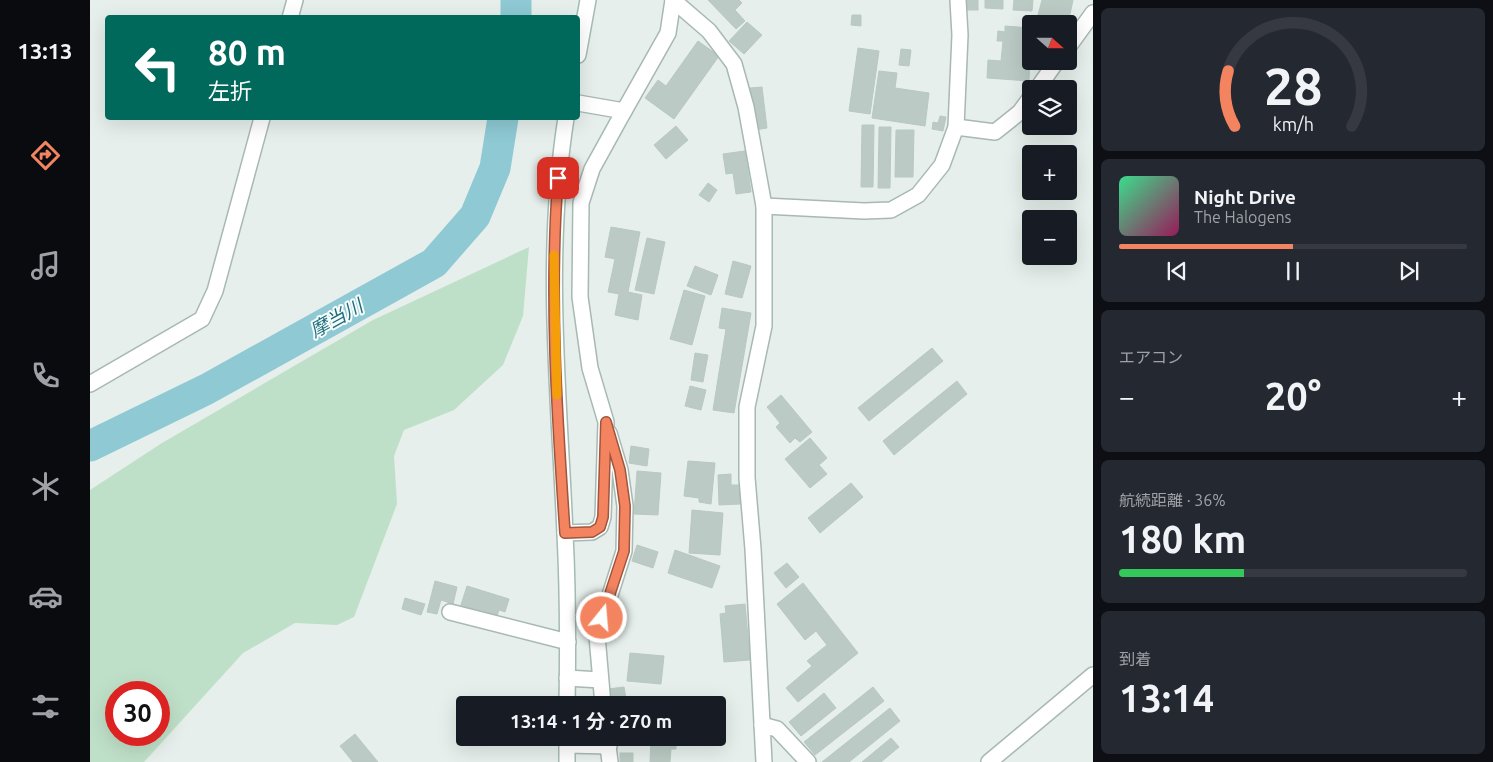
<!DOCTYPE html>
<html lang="ja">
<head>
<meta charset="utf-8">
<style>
	body { margin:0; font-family:Ubuntu,"Noto Sans JP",sans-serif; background:#242831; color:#f1f3f6; height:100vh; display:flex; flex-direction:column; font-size:19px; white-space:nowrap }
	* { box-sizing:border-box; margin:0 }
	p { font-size:16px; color:#9ea1a6 }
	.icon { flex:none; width:28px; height:28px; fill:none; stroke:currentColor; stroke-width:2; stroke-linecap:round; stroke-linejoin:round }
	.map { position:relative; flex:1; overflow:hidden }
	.drawer { display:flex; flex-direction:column; gap:8px; padding:8px; background:#0d0f14; width:400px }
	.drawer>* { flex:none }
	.guide { position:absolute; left:15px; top:15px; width:475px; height:105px; border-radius:5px; box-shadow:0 5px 20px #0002; background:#00695c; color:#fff; overflow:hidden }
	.needle { width:32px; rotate:111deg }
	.tools { position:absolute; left:932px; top:15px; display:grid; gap:10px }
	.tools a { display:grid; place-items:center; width:55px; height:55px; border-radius:5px; background:#171b24; box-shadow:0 5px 20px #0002; font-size:25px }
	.speed { position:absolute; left:15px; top:681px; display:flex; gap:10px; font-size:25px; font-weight:700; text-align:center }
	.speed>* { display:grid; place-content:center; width:65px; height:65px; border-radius:50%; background:#171b24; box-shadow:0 5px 20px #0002; line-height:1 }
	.speed .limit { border:8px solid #d22; background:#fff; color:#111 }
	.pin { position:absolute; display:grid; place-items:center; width:42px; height:42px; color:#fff; margin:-21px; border-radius:10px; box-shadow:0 2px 8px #0006 }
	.me { position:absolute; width:55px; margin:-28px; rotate:17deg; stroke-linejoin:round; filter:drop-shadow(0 0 4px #0008) }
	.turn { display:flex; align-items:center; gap:18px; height:105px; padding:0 20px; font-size:22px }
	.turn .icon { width:65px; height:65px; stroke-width:2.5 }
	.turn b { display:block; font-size:35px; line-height:42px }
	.big { font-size:38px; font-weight:700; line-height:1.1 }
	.drawer .tile { flex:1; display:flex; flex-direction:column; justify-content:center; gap:8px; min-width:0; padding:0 18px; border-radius:8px; background:#242831 }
	.drawer .dial { align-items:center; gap:0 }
	.dial svg { height:130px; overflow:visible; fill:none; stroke:#363941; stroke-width:7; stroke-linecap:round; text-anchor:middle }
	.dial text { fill:#f1f3f6; stroke:none }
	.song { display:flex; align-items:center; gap:15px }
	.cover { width:60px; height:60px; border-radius:8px; background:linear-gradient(135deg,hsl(150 70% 55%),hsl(330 70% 35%)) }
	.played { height:5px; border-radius:2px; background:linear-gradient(90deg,#f4845f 50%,#363941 50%) }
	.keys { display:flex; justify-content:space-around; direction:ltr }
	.heat { display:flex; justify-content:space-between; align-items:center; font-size:28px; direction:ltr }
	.charge { height:8px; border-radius:4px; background:linear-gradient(90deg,#34c759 36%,#363941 0) }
	.trip { position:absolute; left:366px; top:696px; width:270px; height:50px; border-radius:5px; background:#171b24; box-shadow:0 5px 20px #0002; font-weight:700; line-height:50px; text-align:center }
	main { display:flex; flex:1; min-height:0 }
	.tabs { display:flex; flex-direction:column; width:90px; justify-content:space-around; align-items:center; background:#090b0e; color:#9ea1a6 }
	.tabs .icon { width:35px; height:35px }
	.tabs .current { color:#f4845f }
	.tabs b { font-size:22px; color:#f1f3f6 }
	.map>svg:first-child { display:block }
	.green { fill:#bfe0c8; fill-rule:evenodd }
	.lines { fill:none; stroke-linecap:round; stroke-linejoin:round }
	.river { stroke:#8ec9d4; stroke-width:31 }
	.building { fill:#bbcac4; stroke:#b8c9c2 }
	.street-casing { stroke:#a8b8b2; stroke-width:18 }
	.secondary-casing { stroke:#a4bbb3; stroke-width:18 }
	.street { stroke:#fff; stroke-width:15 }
	.secondary { stroke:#fff; stroke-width:15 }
	.route-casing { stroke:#9f563e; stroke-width:12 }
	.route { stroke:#f4845f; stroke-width:9 }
	.slow { stroke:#f59e0b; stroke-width:9 }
	.labels { text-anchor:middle; stroke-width:4; stroke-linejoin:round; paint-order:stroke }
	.water-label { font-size:19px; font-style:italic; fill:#1c6f80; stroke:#f7fbf9 }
</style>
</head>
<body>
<main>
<nav class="tabs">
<b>13:13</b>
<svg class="icon current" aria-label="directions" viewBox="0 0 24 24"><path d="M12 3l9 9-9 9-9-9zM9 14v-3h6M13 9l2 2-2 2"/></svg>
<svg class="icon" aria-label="music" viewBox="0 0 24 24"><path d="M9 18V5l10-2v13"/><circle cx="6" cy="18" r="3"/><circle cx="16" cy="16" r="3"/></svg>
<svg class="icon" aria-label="phone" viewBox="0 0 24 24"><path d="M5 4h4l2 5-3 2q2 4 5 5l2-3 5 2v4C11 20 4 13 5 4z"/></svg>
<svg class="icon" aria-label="climate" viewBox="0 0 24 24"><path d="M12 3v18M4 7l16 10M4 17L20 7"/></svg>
<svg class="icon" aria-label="car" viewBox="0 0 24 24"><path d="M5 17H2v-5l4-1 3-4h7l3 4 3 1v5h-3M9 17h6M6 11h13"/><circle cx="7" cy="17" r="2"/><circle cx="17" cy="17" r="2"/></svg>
<svg class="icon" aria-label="filters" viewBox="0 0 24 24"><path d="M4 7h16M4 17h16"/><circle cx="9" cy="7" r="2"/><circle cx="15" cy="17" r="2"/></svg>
</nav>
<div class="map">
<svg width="1003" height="762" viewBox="0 0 1003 762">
	<rect width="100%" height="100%" fill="#e6efeb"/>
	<path class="green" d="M439 247 433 316 413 365 364 410 314 430 304 456 307 504 264 617 247 625 205 623 153 653 54 762H0V490L72 443 283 320ZM26 692H69V735H26Z"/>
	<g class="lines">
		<g class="river">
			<path d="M426 18V0"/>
			<path d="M0 446 117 389 344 263 385 216 405 168 413 118"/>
		</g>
	</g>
	<g class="building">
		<path d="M618 0H649L652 3 645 10 655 21 646 29Z"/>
		<rect x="877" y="0" width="11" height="10"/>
		<path d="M895 0H913V9L895 8Z"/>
		<path d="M924 0H943L942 11 923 10Z"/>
		<path d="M952 0H983L979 19 969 17 968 24H958L959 18 948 15Z"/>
		<path d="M762 15H771V26L761 25Z"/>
		<path d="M657 22 672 35 654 54 639 41Z"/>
		<path d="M915 26 941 28 939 81 897 78 898 60 911 61 913 41H907L908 31 915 32Z"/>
		<path d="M608 41 629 56 584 119 555 98 568 80 576 86Z"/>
		<path d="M768 48 789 51 780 114 759 111Z"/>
		<path d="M811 49 821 50 819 66 809 65Z"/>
		<path d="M789 71 807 73 805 88 839 93 835 126 782 118Z"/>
		<path d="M672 87 677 128 665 130 660 88Z"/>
		<path d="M850 116 856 117 853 131 842 129 843 122 848 123Z"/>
		<path d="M772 125H784L783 187H771Z"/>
		<path d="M586 126 598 140 576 159 564 145Z"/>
		<path d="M789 127H801L800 188H788Z"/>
		<path d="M806 130H824L823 177H805Z"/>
		<path d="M655 151 661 192 646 194 643 173 636 174 633 154Z"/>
		<path d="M618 183 627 190 619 202 609 195Z"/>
		<path d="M521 227 550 232 538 292 552 295 548 320 525 315 529 294 518 292 525 259 515 257Z"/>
		<path d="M557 238 575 242 564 294 545 290Z"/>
		<path d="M643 261 661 266 652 298 635 294Z"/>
		<path d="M605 266 628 275 621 295 597 286Z"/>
		<path d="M594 290 615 296 602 345 580 339Z"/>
		<path d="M632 308 661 313 644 413 623 410 636 329 629 328Z"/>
		<path d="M842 348 853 361 779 421 768 408Z"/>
		<path d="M605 353 618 355 613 382 601 380Z"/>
		<path d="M867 381 877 394 804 455 793 441Z"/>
		<path d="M600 386 616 390 611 410 595 406Z"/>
		<path d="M691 395 722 432 710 442 705 438 700 443 686 427 690 423 677 407Z"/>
		<path d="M720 438 737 458 729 465 737 474 720 488 695 459Z"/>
		<path d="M541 446 559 449 557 466 539 463Z"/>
		<path d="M598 461 625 463 621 504 609 502V498L594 496Z"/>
		<path d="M547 471 571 473 568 515 544 514Z"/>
		<path d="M641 474V485H649L650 504 629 505 628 475Z"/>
		<path d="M761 483 773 497 730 533 718 518Z"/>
		<path d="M602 510 633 513 630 555 599 553Z"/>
		<path d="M547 545 568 552 563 568 542 561Z"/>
		<path d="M585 550 630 566 622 588 578 573Z"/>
		<path d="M697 563 709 577 696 588 684 573Z"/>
		<path d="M345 581 367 587 363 604 351 600 347 614 337 612Z"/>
		<path d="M713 583 768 653 708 702 696 688 722 666 717 661 737 645 726 631 715 640 687 604Z"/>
		<path d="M377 586 419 599 415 612 409 610 406 619 370 608Z"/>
		<path d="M315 598 335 604 331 615 312 609Z"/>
		<path d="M655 604 660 660 634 662 630 614 636 613 635 606Z"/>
		<path d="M540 653 574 656 571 684 537 681Z"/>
		<path d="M534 687 537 705H520L518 689Z"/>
		<path d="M783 687 794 701 725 755 714 742Z"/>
		<path d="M734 693 746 708 711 736 699 722Z"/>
		<path d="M800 708 810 721 759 762H732Z"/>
		<path d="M265 734 288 762H263L250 746Z"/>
		<path d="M561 738H586V749H581L580 762H560Z"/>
		<path d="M801 738 809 747 791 762H772Z"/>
		<rect x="530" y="753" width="13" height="9"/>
	</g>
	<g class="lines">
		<g class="street-casing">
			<g id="street">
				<path d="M583 0 619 31 644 64 656 107 674 206V326L657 407V478L663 549 674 762"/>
				<path d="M200 18 205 0"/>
				<path d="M979 46 1003 13"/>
				<path d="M947 89 967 61"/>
				<path d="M488 103 534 111 578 33 583 0"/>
				<path d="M866 127 905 132 930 112 941 97"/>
				<path d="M674 206 774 211 801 210 828 195 852 165 866 127 870 35 868 0"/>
				<path d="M0 384 112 319 125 291 172 118"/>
				<path d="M475 533 502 532 510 527 513 517 516 422 500 368 490 297 491 203 502 169 534 111"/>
				<path d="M360 612 478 642"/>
				<path d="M477 678 510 680"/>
				<path d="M513 705 507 636 534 551 535 506 530 470 519 433"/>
				<path d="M672 725 687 729 718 762"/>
				<path d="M517 738 520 762"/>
				<path d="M477 745 519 746"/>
				<path d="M899 762 1003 675"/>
			</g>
		</g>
		<g class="secondary-casing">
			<g id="secondary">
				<path d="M488 55 498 0"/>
				<path d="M476 118C454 258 469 393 475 534 478 591 478 648 477 705"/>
				<path d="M477 738V762"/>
			</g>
		</g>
		<use href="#street" class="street"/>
		<use href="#secondary" class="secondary"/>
	</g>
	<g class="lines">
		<g class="route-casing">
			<path id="route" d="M468 178C459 296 467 415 475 533L502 532 510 527 513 517 516 422 530 470 535 506 534 551 512 618"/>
		</g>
		<use href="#route" class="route"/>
		<path class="slow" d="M464 255 467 395"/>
	</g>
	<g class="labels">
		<g class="water-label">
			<text transform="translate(246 318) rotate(-29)" y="7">摩当川</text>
		</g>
	</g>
</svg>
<div class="tools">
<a><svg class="needle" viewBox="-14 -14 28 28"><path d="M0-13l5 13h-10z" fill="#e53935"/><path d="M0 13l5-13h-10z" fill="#9ea1a6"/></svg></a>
<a><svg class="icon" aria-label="layers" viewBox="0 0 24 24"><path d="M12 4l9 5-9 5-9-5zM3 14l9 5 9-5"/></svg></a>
<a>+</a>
<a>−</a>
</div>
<div class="speed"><div class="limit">30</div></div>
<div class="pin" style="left:468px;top:178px;background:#d93025"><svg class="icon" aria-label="arrive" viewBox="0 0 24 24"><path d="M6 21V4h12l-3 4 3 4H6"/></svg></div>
<svg class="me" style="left:512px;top:618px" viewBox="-20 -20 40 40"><circle r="17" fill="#f4845f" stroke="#fff" stroke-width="3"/><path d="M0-11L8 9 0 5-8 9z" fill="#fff"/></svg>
<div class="trip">13:14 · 1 分 · 270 m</div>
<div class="guide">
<div class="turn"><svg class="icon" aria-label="left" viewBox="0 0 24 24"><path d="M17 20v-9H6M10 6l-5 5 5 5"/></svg><div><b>80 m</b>左折</div></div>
</div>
</div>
<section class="drawer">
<div class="tile dial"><svg viewBox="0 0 100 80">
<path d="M14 69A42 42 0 1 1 86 69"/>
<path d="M14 69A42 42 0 0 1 10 35" stroke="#f4845f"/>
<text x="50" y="56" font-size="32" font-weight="700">28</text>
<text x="50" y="72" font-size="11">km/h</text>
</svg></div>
<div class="tile">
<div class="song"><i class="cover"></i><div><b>Night Drive</b><p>The Halogens</p></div></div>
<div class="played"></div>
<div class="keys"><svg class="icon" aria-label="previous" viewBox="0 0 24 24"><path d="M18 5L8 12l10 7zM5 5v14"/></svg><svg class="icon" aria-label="pause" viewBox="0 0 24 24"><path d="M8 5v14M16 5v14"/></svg><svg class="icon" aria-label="next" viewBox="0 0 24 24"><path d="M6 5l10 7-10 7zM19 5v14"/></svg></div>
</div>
<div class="tile"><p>エアコン</p>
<div class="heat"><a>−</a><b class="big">20°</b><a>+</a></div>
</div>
<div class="tile"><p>航続距離 · 36%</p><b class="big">180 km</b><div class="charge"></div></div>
<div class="tile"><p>到着</p><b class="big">13:14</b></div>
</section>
</main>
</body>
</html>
